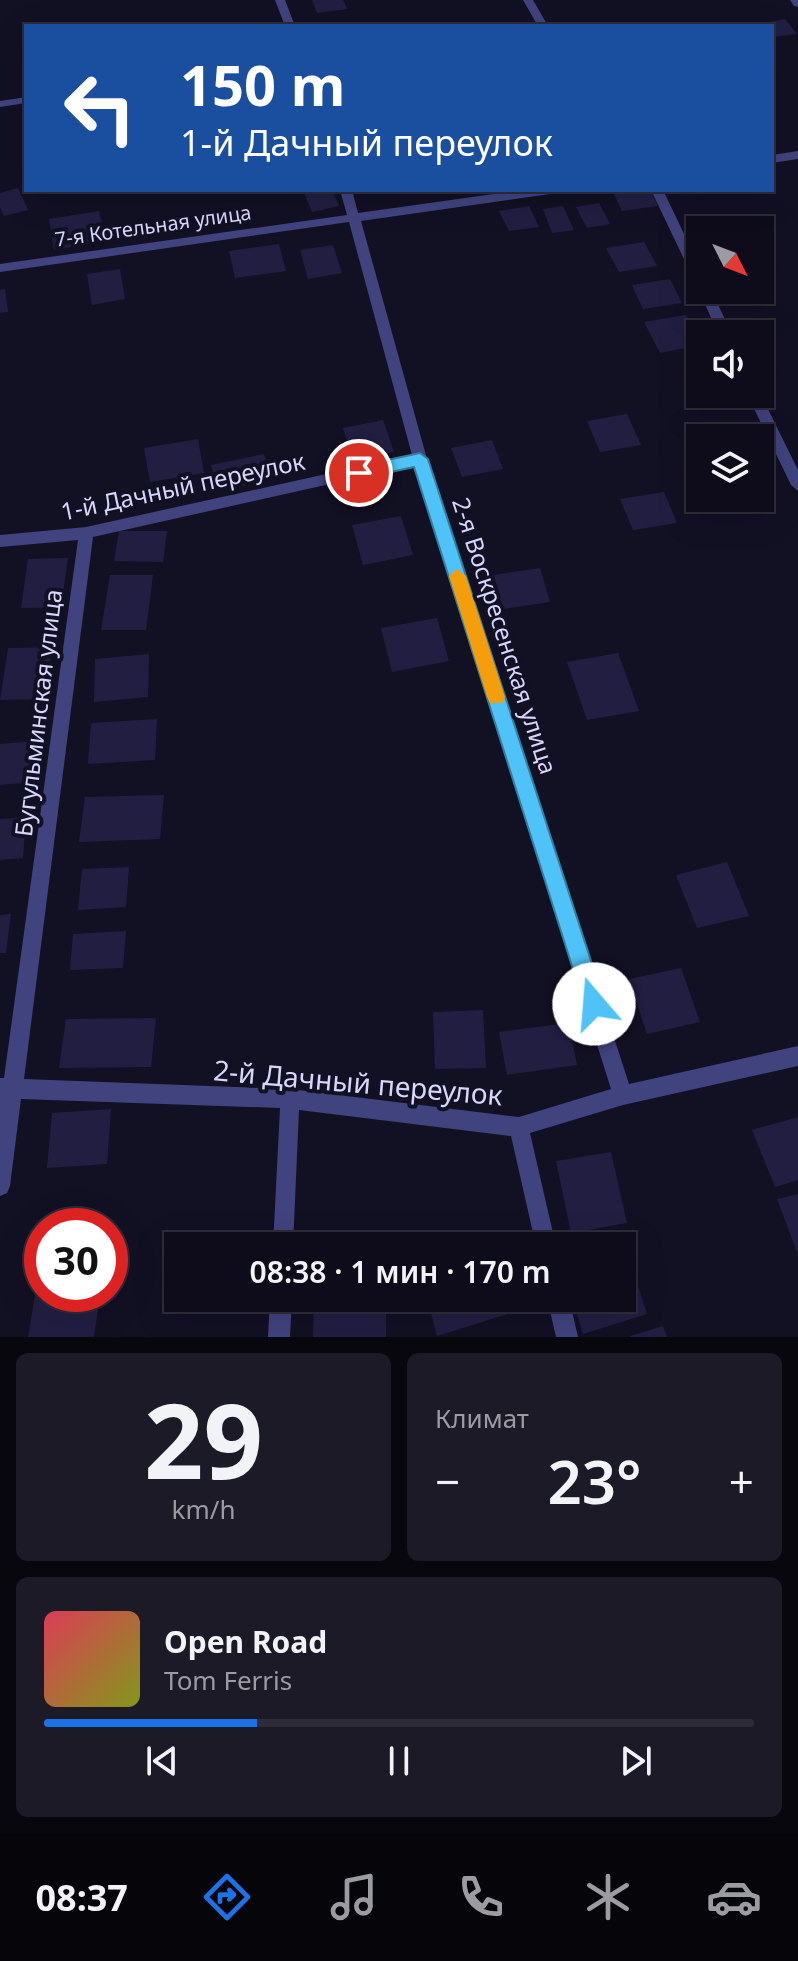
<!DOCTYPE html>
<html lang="ru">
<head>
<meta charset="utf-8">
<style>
	body { margin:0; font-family:"Noto Sans",sans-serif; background:#1c1a27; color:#f1f3f6; height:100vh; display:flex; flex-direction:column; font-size:30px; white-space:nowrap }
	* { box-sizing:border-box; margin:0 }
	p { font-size:26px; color:#9b9ba2 }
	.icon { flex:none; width:44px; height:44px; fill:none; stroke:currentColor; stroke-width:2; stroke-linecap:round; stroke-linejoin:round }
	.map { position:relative; height:1337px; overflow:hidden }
	.drawer { display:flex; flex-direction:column; gap:16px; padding:16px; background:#08070e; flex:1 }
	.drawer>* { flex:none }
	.banner { position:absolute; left:24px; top:24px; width:750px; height:168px; border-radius:0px; box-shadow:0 8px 32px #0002,0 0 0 2px #2e2c39; background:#1a4fa0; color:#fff; overflow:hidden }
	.needle { width:52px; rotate:132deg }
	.controls { position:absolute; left:686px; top:216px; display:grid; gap:16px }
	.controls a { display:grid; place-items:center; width:88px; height:88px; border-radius:0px; background:#0e0c1a; box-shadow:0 8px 32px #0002,0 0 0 2px #2e2c39; font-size:40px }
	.speed { position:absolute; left:24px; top:1208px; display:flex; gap:16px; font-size:40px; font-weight:700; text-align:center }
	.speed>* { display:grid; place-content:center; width:104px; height:104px; border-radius:50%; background:#0e0c1a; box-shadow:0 8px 32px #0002,0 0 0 2px #2e2c39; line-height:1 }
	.speed .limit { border:12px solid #d22; background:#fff; color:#111 }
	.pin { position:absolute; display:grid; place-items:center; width:68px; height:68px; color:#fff; margin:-34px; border:4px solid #fff; border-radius:50%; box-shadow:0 2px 8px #0007 }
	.me { position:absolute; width:88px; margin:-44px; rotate:342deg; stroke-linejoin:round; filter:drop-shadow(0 0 6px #0008) }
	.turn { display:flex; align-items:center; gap:28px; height:168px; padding:0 24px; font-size:36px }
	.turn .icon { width:104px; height:104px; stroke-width:2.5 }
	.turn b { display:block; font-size:56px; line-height:68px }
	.big { font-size:60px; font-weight:600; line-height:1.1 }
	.drawer .card { flex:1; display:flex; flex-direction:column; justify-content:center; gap:12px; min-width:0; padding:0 28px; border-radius:12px; background:#1c1a27 }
	.drawer .dial { align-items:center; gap:0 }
	.dial b { font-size:104px; line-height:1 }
	.song { display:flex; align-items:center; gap:24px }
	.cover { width:96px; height:96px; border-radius:12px; background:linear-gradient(135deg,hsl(350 70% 55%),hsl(70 70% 35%)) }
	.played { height:8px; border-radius:4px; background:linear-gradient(90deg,#1a73e8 30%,#2e2c39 30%) }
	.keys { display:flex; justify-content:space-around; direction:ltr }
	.heat { display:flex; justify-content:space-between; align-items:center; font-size:44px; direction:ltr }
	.drawer .tiles { flex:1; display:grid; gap:16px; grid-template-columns:1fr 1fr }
	.card:last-child { grid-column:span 2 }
	.trip { position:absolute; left:164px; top:1232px; width:472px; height:80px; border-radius:0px; background:#0e0c1a; box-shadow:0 8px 32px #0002,0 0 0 2px #2e2c39; font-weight:600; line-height:80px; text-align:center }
	.dock { display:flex; height:128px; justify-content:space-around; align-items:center; background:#06050a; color:#9b9ba2 }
	.dock .icon { width:56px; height:56px }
	.dock .selected { color:#1a73e8 }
	.dock b { font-size:36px; color:#f1f3f6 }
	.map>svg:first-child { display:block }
	.building { fill:#221e42 }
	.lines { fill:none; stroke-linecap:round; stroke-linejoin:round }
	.minor { fill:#40437e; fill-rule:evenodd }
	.route { fill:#4fc3f7; stroke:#337fa1; stroke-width:2 }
	.slow { fill:#f59e0b }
	.labels { text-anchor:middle; stroke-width:8; stroke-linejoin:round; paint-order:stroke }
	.far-street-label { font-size:20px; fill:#d7d6fb; stroke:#121023 }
	.street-label { font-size:24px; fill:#d7d6fb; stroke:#121023 }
	.near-street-label { font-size:28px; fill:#d7d6fb; stroke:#121023 }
</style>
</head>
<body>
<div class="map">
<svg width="798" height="1337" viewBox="0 0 798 1337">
	<rect width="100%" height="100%" fill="#121023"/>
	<g class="building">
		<path d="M312 0H343L347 9 317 13Z"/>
		<path d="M785 19 797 34 772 37V26H748Z"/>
		<path d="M18 188 28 210 4 216 0 207V193Z"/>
		<path d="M303 190H332L339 206 312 212Z"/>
		<path d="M612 190H650L658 206 622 211Z"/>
		<path d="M599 203 610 224 587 228 576 207Z"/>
		<path d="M529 206 539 227 509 231 499 211Z"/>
		<path d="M563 206 574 230 552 233 543 209Z"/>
		<path d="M99 211 106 241 54 250 49 219Z"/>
		<path d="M644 242 657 266 619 272 606 248Z"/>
		<path d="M279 244 286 271 235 278 229 251Z"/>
		<path d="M333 245 342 273 308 279 300 250Z"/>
		<path d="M120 269 125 299 92 305 87 274Z"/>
		<path d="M670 279 682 303 643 309 632 285Z"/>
		<path d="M5 289 8 312 0 313V290Z"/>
		<path d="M716 290H756L762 302 724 306Z"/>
		<path d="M686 315 700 338V345L660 353 644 322Z"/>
		<path d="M627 414 641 445 600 452 587 421Z"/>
		<path d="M383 420 394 452 353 460 343 428Z"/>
		<path d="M198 439 204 473 150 482 144 448Z"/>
		<path d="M492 440 503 469 462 477 451 448Z"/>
		<path d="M264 454 272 480 218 491 211 465Z"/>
		<path d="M664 492 677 523 633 530 620 499Z"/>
		<path d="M401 516 413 555 363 565 352 525Z"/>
		<path d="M119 531H167L163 562 114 561Z"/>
		<path d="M68 558 61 607 21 608 28 559Z"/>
		<path d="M540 568 550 602 503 609 494 575Z"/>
		<path d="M110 575H153L146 630H101Z"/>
		<path d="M437 618 449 661 392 672 381 628Z"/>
		<path d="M52 647 45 699 0 700 8 648Z"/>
		<path d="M618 653 639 711 587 720 567 662Z"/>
		<path d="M149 654 148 697 94 702 95 659Z"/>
		<path d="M157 719 155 760 88 764 91 723Z"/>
		<path d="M37 741 34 782 0 785V744Z"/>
		<path d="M164 795 160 839 79 842 85 797Z"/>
		<path d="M26 817 23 858 0 860V819Z"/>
		<path d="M727 862 749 916 697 928 676 875Z"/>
		<path d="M129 867 126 907 78 910 82 869Z"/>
		<path d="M11 914 6 953H0V915Z"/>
		<path d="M126 931 123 968 70 970 73 934Z"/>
		<path d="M681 968 700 1022 647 1034 629 979Z"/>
		<path d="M483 1010 486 1068 435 1069 433 1012Z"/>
		<path d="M156 1018 151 1067 59 1068 66 1019Z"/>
		<path d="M569 1023 577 1065 507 1075 499 1032Z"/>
		<path d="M111 1109 107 1164 47 1168 52 1113Z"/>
		<path d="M798 1117V1180L775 1187 752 1130Z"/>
		<path d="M611 1152 627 1223 571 1233 556 1161Z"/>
		<path d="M798 1194V1255L777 1199Z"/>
		<path d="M626 1250 647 1314 583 1334 572 1298H622V1251Z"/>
		<path d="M35 1295 100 1296 94 1337H28Z"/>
		<path d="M314 1298H386V1337H313Z"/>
		<path d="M427 1298H507L511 1313 437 1336Z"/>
		<path d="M663 1326 667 1337H630V1336Z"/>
	</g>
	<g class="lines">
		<g class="minor">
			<path d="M275 0H285L295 26H285Z"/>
			<path d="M523 0H533L548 26H538Z"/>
			<path d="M790 0H798V7L794 6Z"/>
			<path d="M26 97V103L0 107V101Z"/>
			<path d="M798 151V159L772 163V155Z"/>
			<path d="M340 190H352L358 213 523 190H556L550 194 361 221 427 459 629 1084 798 1046V1066L623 1105 530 1133 556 1246H536L511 1136 299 1110 293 1246H273L280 1108 21 1099 10 1186 7 1193 0 1196V1078H4L78 540 0 547V535L86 527 412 455 349 222 0 272V264L347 215ZM415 465 611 1089 519 1117 290 1089 24 1079 93 537Z"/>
			<path d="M651 190H663L700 267V284L694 280Z"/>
			<path d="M700 288V290H711L732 334H718L699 290Z"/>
			<path d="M760 393 798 470V491L791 485 747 394Z"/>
			<path d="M270 1298H292L290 1337H268Z"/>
			<path d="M547 1298H569L578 1337H556Z"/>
		</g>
	</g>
	<path class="route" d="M420 453 428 459 605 1004 602 1012 594 1015 587 1012 584 1004 414 467 359 479 351 473 359 466Z"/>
	<path class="slow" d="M457 569 466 576 505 697 503 703H490L487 697 449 576Z"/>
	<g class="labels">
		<g class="far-street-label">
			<text transform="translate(153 226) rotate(-8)" y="7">7-я Котельная улица</text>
		</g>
		<g class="street-label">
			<text transform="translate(183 487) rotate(-12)" y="8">1-й Дачный переулок</text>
			<text transform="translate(504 636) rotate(72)" y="8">2-я Воскресенская улица</text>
			<text transform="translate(39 713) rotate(-83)" y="8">Бугульминская улица</text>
		</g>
		<g class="near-street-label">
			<text transform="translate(358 1083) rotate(5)" y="10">2-й Дачный переулок</text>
		</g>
	</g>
</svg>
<div class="controls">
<a><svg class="needle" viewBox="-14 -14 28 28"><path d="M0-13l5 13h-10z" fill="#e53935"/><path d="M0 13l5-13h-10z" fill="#9b9ba2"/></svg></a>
<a><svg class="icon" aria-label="sound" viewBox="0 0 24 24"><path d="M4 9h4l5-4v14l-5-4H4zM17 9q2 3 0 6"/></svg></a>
<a><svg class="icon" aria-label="layers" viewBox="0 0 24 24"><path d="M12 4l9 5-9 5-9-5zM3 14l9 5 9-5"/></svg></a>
</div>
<div class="speed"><div class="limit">30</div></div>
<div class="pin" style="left:359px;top:473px;background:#d93025"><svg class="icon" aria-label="arrive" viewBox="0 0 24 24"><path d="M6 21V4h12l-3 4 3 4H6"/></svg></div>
<svg class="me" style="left:594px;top:1004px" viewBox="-20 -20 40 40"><circle r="19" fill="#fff"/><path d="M0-13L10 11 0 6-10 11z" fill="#4fc3f7"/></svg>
<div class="trip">08:38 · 1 мин · 170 m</div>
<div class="banner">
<div class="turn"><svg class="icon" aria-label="left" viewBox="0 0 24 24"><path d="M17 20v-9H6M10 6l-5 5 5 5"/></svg><div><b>150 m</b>1-й Дачный переулок</div></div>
</div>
</div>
<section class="drawer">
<div class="tiles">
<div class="card dial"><b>29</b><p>km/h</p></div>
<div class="card"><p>Климат</p>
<div class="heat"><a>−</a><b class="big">23°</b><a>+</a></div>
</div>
<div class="card">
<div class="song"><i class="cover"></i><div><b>Open Road</b><p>Tom Ferris</p></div></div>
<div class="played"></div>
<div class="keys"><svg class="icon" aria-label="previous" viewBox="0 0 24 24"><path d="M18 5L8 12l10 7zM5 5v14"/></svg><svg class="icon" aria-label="pause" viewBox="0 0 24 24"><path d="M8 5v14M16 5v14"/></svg><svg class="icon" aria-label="next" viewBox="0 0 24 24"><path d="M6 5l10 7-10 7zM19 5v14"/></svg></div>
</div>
</div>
</section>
<nav class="dock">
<b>08:37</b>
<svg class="icon selected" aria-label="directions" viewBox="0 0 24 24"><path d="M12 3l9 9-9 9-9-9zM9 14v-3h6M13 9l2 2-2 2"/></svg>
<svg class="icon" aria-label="music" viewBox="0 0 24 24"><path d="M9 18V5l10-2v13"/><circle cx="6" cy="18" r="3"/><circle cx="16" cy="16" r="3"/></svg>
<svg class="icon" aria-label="phone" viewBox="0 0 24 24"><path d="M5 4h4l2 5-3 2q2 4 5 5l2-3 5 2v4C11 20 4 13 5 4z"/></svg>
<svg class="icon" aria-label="climate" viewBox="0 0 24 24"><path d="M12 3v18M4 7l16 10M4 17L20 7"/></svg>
<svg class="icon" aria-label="car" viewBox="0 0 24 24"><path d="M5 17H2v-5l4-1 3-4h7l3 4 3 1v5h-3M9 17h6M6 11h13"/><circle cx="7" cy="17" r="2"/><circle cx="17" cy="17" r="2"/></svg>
</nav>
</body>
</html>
